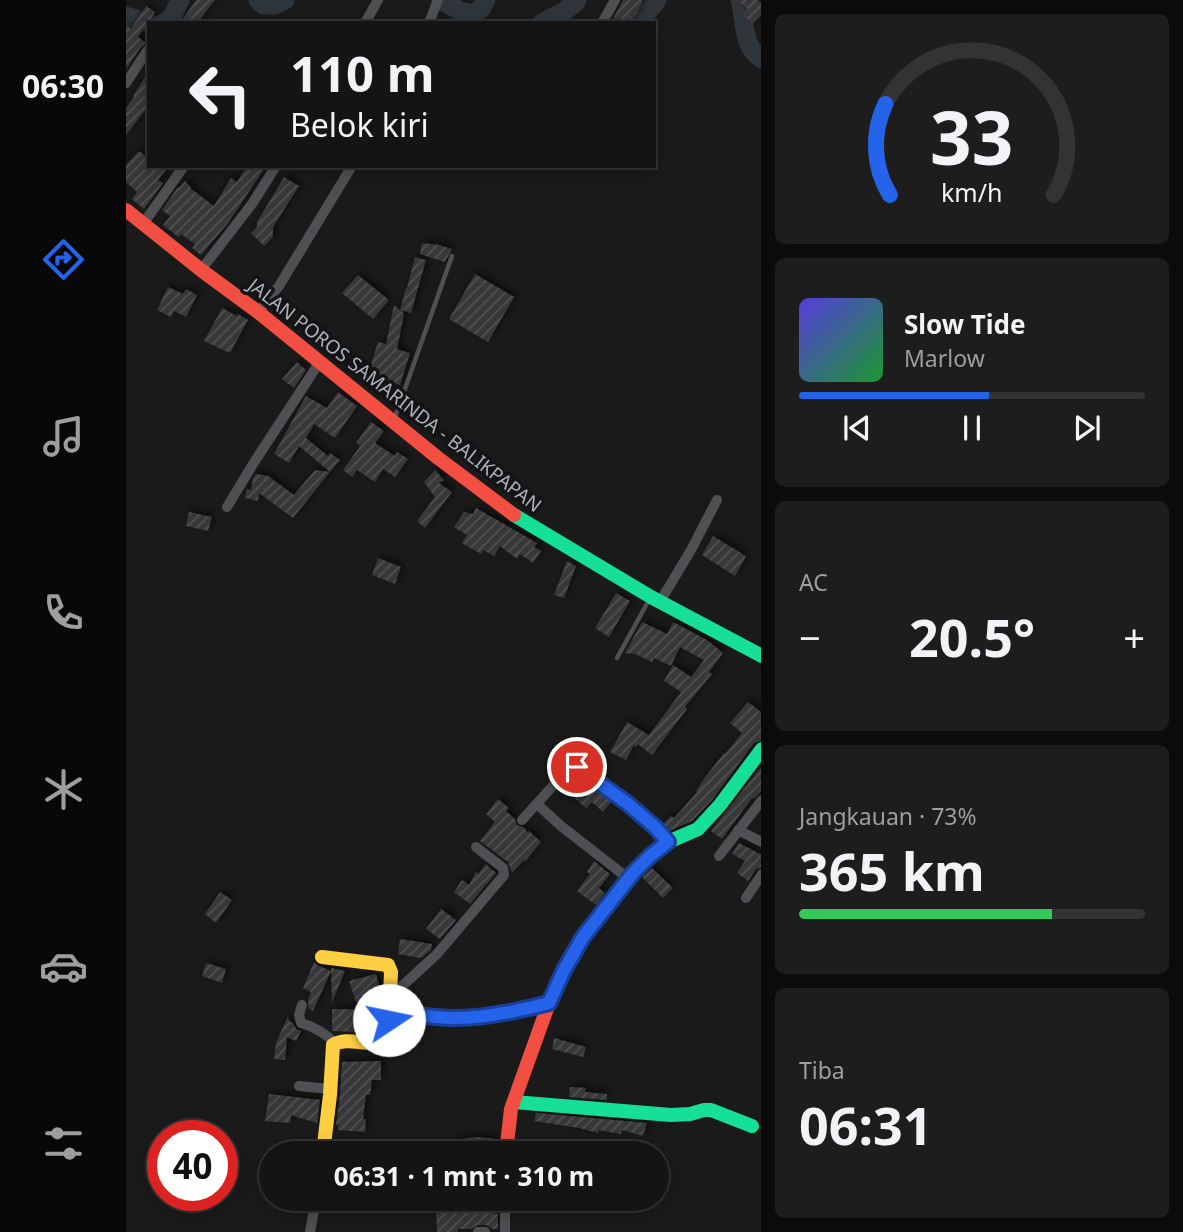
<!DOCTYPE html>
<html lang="id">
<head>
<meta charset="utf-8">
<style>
	body { margin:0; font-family:"Noto Sans",sans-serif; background:#1d1d1d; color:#f1f3f6; height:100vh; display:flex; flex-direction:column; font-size:26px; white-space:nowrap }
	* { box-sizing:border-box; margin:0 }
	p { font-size:23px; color:#9d9ea0 }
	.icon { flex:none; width:38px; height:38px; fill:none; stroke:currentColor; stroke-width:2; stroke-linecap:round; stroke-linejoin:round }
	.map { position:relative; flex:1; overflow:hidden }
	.panel { display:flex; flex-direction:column; gap:14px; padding:14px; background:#0b0b0b; width:422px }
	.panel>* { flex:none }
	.hud { position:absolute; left:21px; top:21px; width:509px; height:147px; border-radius:0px; box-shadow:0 4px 18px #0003,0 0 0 2px #333334; background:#141414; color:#f1f3f6; overflow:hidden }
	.speed { position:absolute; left:21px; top:1120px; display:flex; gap:14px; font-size:35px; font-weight:700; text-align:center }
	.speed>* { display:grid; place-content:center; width:91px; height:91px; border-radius:50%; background:#141414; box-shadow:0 4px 18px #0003,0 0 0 2px #333334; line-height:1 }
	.speed .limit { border:10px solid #d22; background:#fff; color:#111 }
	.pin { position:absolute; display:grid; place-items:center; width:60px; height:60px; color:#fff; margin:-30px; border:4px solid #fff; border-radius:50%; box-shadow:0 2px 7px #0007 }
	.me { position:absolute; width:77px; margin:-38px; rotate:79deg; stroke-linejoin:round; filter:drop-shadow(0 0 5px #0008) }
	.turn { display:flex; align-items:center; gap:24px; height:147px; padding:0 28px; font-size:32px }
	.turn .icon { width:91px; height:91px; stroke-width:2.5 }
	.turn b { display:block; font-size:49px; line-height:60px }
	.big { font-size:52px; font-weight:700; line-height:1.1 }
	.panel .card { flex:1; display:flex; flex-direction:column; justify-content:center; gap:10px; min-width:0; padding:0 24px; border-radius:10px; background:#1d1d1d }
	.panel .dial { align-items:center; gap:0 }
	.dial svg { height:182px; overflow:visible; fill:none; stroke:#333334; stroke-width:7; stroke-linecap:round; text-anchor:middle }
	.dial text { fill:#f1f3f6; stroke:none }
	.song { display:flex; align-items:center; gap:21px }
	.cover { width:84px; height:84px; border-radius:10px; background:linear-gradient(135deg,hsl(250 70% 55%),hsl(130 70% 35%)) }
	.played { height:7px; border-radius:4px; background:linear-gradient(90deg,#2563eb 55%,#333334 55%) }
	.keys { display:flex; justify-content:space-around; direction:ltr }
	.heat { display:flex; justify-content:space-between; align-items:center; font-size:38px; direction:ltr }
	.charge { height:10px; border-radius:5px; background:linear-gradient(90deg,#34c759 73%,#333334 0) }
	.trip { position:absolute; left:133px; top:1141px; width:410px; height:70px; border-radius:35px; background:#141414; box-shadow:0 4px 18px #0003,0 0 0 2px #333334; font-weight:700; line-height:70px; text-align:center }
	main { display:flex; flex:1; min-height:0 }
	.dock { display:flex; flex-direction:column; width:126px; justify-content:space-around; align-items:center; background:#080808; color:#9d9ea0 }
	.dock .icon { width:49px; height:49px }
	.dock .on { color:#2563eb }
	.dock b { font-size:32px; color:#f1f3f6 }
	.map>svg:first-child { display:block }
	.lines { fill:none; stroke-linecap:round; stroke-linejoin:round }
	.river { stroke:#2e363b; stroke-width:19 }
	.building { fill:url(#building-hatch); filter:url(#shadow) }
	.lane { stroke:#4e5053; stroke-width:4.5 }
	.street { stroke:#4e5053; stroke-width:10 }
	.fast { stroke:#16e098; stroke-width:14 }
	.slow { stroke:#ffcf43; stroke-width:14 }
	.jam { stroke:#f24e42; stroke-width:14 }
	.route-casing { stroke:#184099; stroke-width:18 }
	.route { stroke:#2563eb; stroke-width:12 }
	.labels { text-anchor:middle; stroke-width:7; stroke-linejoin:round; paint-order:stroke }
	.street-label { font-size:19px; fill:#acb2ba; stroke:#141416 }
</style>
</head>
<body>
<main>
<nav class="dock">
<b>06:30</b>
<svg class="icon on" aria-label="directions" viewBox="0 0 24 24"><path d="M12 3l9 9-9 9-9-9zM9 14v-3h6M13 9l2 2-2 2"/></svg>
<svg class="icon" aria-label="music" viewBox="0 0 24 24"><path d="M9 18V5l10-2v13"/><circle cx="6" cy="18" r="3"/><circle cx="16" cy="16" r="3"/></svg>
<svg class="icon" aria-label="phone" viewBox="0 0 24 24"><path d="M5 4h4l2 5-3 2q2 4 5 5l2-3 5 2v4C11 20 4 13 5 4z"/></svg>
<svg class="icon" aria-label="climate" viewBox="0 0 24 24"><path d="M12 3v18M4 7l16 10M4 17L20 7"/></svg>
<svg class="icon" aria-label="car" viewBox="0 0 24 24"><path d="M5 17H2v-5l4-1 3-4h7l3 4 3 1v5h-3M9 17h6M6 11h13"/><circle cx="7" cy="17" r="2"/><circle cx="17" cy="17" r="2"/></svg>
<svg class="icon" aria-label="filters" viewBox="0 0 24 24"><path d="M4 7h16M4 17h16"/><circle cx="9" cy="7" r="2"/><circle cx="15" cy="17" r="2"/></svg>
</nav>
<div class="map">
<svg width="636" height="1232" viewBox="0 0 636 1232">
	<defs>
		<pattern id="building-hatch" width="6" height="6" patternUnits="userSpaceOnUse" patternTransform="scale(1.75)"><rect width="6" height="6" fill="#38383a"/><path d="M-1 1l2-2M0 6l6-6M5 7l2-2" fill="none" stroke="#525254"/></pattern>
		<filter id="shadow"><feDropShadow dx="3" dy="-3" stdDeviation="3.5" flood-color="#0009"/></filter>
	</defs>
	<rect width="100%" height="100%" fill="#1a1a1a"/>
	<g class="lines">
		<g class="river">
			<path d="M132 0 137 5H149L159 0"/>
			<path d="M315 0 334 11 345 14 355 9 360 0"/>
			<path d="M614 0C620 21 615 46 636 59"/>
			<path d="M0 16 23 23"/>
			<path d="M38 23 46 18 54 0"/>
			<path d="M416 23 440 10 450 2 451 0"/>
			<path d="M513 23 531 0"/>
		</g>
	</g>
	<g class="building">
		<path d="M70 0H89L71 23H54Z"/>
		<path d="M497 0H517L511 13 501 23H485Z"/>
		<path d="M611 0H632L636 3V14L626 24 617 14 622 9Z"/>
		<path d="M20 6 29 12 12 37 20 43 15 47 0 69V25L5 29Z"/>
		<path d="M23 71V105L0 135V108L8 97 7 96Z"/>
		<path d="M13 151 23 159V166H43L32 180 37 183 18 209 6 199 11 192 0 182V165Z"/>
		<path d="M121 166H140L102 223 75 255 66 248 69 244 55 234 53 237 50 235 37 225 44 216 36 210 52 187 53 188 59 181 65 187 64 188 88 206 105 178 111 182Z"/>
		<path d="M158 177 173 186 147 227V237L138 246 125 233 131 227V222Z"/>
		<path d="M296 243 313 245 326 249 319 262 294 254Z"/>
		<path d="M289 257 300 260 285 313 275 310 278 314 271 349 284 353 274 385 242 374 252 342 260 344 268 305 274 310 280 288H281Z"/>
		<path d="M349 274 388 297 362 342 323 319Z"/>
		<path d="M232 275 263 300 247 319 216 293Z"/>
		<path d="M42 287 57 294 60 289 71 295 60 317 48 311 45 317 31 310Z"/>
		<path d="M96 308 111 316 112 314 122 320 104 353 78 341Z"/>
		<path d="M171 362 180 370 168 388 156 379Z"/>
		<path d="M212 392 231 406 209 438 188 424 180 438 202 456 204 453 214 460 204 472 173 446 163 463 148 454 180 396 201 408Z"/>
		<path d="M245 422 258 431 249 443 269 456 271 452 282 459 269 477 257 469 249 482 231 470 226 477 217 470 234 446 230 443Z"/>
		<path d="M189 470 204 472 167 518 133 493 132 501 119 498 121 489 125 490 127 478 130 474 142 476 168 495Z"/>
		<path d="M309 470 318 480 313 483 326 492 299 528 291 521 309 497 298 482Z"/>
		<path d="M350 508 411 543 408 547 415 551 407 563 394 554 391 559 374 546 368 556 357 550 355 554 336 543 341 535 328 527 338 512 347 514Z"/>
		<path d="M63 512 86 517 82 531 60 526Z"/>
		<path d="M587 536 620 556 609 576 576 555Z"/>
		<path d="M252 558 275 567 269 584 246 575Z"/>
		<path d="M441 561 450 566 438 598 428 595Z"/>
		<path d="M490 593 504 601 483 637 469 628Z"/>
		<path d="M516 622 541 634 547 622 581 640 597 653 583 672 586 674 559 707 561 709 526 755 512 744 510 747 508 745 500 760 484 752 501 722 523 735 555 692 538 681 547 665 565 677 578 660 554 647 545 666 528 658 526 662 509 654 499 653Z"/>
		<path d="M622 702 636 713V740L628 743 587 799 566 821 543 831 537 824 545 816 548 818 565 799 571 792 570 791 577 780 598 753 599 754 616 733 604 723Z"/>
		<path d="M636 766V790L628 799 626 798 596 839 585 831Z"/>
		<path d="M454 778 486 801 477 812 466 802 460 808 443 793Z"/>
		<path d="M372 799 383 808 380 811 389 819 391 825 397 827 402 832 403 831 415 842 399 861 398 860 386 873 382 862 354 841 369 822 360 814Z"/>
		<path d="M613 843 636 855V867L630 869 622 881 611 873 619 861 606 854Z"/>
		<path d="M468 861 484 874 473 888 479 893 470 905 451 891 464 874 461 872Z"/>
		<path d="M360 864 370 873 344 904 328 892 336 880 343 885 350 872 352 874Z"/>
		<path d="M526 868 547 888 537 898 516 877Z"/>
		<path d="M94 892 106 900 90 923 79 914Z"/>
		<path d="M315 909 330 920 314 939 300 929Z"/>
		<path d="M274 939 306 944 305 950 295 958 272 954Z"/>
		<path d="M188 962 191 965 205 971V968L219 971 206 1002 205 971 187 1011 183 1009 182 1000 185 992 177 988Z"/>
		<path d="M80 963 100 969 96 983 76 976Z"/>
		<path d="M250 974 255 992 252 1031 237 1029 236 1032 206 1031V1009H246L230 1002 223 981Z"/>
		<path d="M162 1016 163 1021 167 1023 170 1029 175 1031 170 1041 161 1037 159 1060 148 1059 150 1043Z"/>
		<path d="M428 1038 460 1047 457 1057 426 1049Z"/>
		<path d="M255 1061V1080H246L244 1095H240L237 1119H240L239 1132 212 1130V1125H210L214 1096 216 1062Z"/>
		<path d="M444 1087 460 1088 459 1092 481 1094V1100L443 1097Z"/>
		<path d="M143 1094 194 1100 191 1123 165 1115 164 1123 139 1121Z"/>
		<path d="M410 1113 521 1123 517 1136 496 1130 495 1134 473 1130 472 1133 453 1128 408 1121Z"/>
		<path d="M351 1137 371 1139 370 1153H355L356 1150 330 1153 329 1140Z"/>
		<path d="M284 1199H367L369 1214H372V1229H366L360 1225H352L345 1229H332V1232H311L310 1209 285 1211Z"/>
	</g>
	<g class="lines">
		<g class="lane">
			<path d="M269 417 326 256"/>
			<path d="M491 658 523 600"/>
		</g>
		<g class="street">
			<path d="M239 23 252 0"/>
			<path d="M303 23 312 0"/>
			<path d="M476 23 489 0"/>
			<path d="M0 83 21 51"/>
			<path d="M17 224 58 166"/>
			<path d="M75 270 126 204 150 166"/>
			<path d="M132 312 153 286 226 166"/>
			<path d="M101 507 127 464 193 363"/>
			<path d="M535 600 565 550 591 500"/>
			<path d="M411 804 435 826 503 879"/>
			<path d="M396 820 443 768 451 767 501 803 530 828 542 842"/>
			<path d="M612 830 636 842"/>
			<path d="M593 856 636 800"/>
			<path d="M620 898 636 874"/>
			<path d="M264 993 273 989 311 954 378 875 377 868 350 847"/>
			<path d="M176 1005 173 1015 175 1023C189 1027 199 1033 209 1043"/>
			<path d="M263 1011C285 1014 307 1018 330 1018 357 1018 396 1009 423 1003"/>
			<path d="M173 1086 204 1089"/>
			<path d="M184 1232 190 1199"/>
			<path d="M352 1232H359"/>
			<path d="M379 1232V1199"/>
		</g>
		<g class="fast">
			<path d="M388 515 525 597 636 656"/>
			<path d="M537 846 542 842 572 829 594 805 636 749"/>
			<path d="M388 1102 545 1115 564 1114 578 1110H585L626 1126"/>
		</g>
		<path class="slow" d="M196 957 262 965 265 972 263 1020 260 1039C242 1049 224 1035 207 1045L204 1095 197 1153"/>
		<g class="jam">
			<path d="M0 210 75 270 132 312 312 458 388 515"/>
			<path d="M380 1153 385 1109 423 1003 438 970 457 937 507 873 537 846"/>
		</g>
	</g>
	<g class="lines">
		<g class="route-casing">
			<path id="route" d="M263 1020V1011C285 1014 307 1018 330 1018 357 1018 396 1010 423 1003L438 970 457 937 507 873 524 856 542 842 530 828 501 803 451 767"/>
		</g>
		<use href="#route" class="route"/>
	</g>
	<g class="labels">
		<g class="street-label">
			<text transform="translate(269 395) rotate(38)" y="7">JALAN POROS SAMARINDA - BALIKPAPAN</text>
		</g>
	</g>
</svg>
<div class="speed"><div class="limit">40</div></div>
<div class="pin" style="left:451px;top:767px;background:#d93025"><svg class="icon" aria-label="arrive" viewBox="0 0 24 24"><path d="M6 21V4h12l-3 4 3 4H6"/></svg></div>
<svg class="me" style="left:263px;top:1020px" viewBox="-20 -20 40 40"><circle r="19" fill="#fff"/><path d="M0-13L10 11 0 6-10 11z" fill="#2563eb"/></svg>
<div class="trip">06:31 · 1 mnt · 310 m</div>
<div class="hud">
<div class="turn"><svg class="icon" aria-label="left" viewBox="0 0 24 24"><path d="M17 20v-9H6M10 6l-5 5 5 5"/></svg><div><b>110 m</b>Belok kiri</div></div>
</div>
</div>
<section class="panel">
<div class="card dial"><svg viewBox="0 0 100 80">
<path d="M14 69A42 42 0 1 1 86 69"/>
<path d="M14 69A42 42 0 0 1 12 29" stroke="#2563eb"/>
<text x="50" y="56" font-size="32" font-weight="700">33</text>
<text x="50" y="72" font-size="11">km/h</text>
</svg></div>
<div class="card">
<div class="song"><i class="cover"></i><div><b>Slow Tide</b><p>Marlow</p></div></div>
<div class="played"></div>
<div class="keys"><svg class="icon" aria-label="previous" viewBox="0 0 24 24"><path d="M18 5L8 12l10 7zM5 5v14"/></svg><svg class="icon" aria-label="pause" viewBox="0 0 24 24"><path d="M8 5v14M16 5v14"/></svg><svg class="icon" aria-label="next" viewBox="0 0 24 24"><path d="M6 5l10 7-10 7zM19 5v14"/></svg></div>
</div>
<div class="card"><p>AC</p>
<div class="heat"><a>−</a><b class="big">20.5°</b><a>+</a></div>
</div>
<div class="card"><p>Jangkauan · 73%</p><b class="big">365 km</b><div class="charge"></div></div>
<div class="card"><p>Tiba</p><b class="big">06:31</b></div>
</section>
</main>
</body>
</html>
